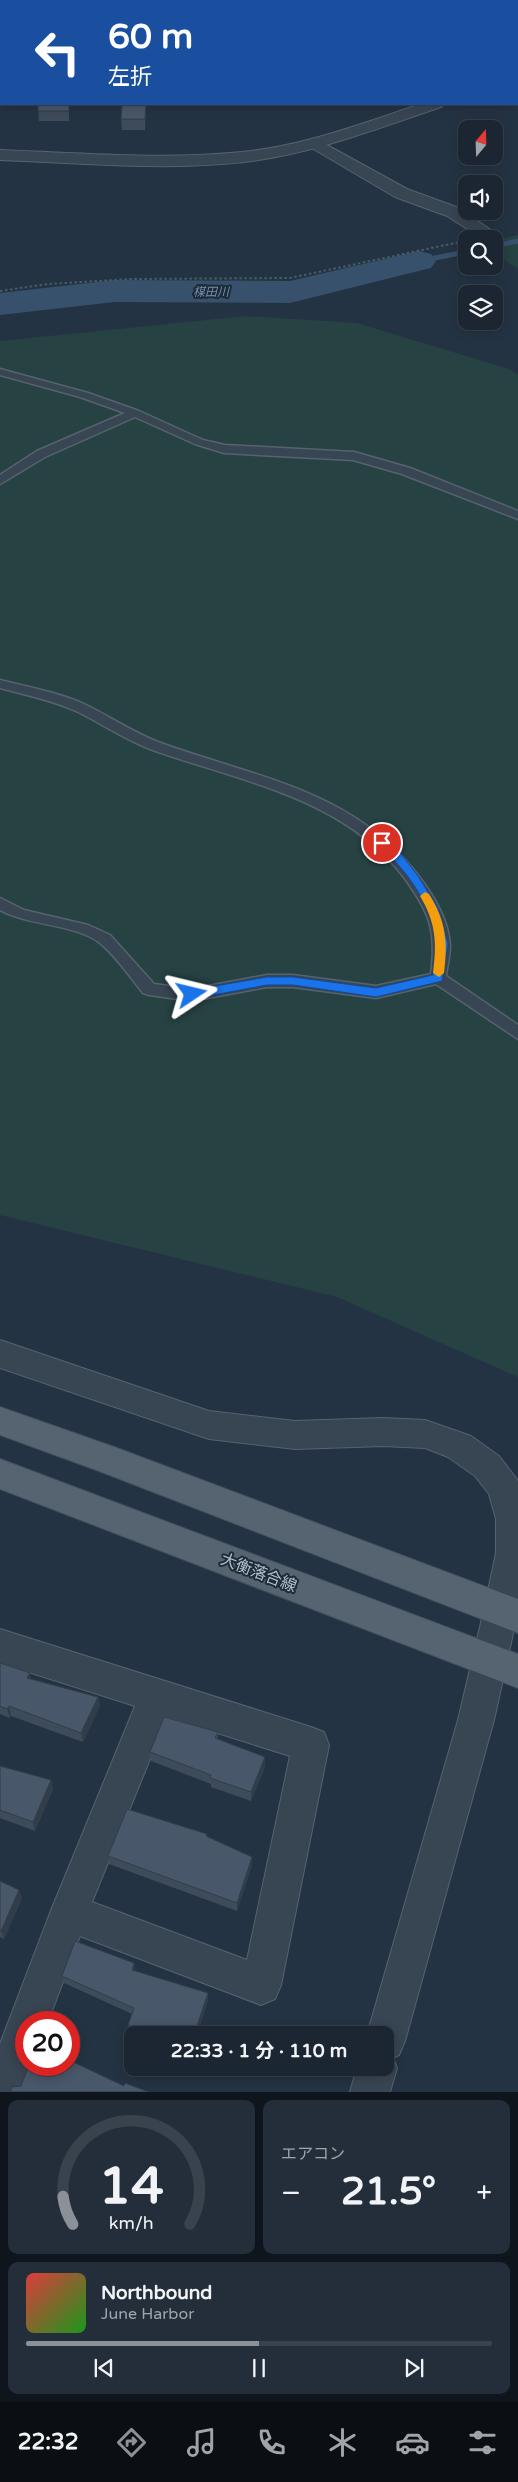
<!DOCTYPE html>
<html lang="ja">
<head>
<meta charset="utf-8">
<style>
	body { margin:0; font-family:"Varela Round","Noto Sans JP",sans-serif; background:#242e3a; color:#f1f3f6; height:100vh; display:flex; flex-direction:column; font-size:19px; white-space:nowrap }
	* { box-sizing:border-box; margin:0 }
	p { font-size:16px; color:#a0a5ac }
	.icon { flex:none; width:28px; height:28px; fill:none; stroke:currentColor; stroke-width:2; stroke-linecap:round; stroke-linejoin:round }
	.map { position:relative; height:2092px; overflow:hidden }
	.panel { display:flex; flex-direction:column; gap:8px; padding:8px; background:#0f151c; flex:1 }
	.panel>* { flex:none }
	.top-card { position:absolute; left:0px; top:0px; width:519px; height:105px; box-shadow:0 2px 12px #0003,0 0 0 1px #39434d; background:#1a4fa0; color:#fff; overflow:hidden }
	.needle { width:32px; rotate:19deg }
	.controls { position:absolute; left:458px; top:120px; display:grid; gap:10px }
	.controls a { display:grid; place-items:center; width:45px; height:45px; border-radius:10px; background:#1b2632; box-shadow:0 2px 12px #0003,0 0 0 1px #39434d; font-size:25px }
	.speed { position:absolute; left:15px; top:2011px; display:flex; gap:10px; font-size:25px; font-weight:700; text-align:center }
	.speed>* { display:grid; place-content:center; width:65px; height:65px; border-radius:50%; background:#1b2632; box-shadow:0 2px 12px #0003,0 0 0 1px #39434d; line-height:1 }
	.speed .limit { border:8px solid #d22; background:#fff; color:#111 }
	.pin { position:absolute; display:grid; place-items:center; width:42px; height:42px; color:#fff; margin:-21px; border:2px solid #fff; border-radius:50%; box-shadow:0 1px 5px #0007 }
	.me { position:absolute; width:55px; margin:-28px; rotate:80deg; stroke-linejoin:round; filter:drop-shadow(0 0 4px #0008) }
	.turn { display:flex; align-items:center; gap:18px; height:105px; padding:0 25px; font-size:22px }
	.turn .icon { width:65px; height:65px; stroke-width:2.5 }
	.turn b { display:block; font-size:35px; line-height:42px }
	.big { font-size:38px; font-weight:700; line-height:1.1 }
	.panel .widget { flex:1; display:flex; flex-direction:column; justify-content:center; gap:8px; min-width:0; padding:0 18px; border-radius:10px; background:#242e3a }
	.panel .dial { align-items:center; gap:0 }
	.dial svg { height:130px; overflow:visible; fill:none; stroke:#39434d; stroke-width:7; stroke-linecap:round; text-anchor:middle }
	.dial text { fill:#f1f3f6; stroke:none }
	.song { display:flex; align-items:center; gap:15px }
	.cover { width:60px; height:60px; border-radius:8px; background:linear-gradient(135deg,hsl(0 70% 55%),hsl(120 70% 35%)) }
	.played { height:5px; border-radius:2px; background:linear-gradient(90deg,#8c9099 50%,#39434d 50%) }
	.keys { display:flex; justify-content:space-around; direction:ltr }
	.heat { display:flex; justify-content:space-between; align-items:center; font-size:28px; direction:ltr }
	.panel .tiles { flex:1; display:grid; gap:8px; grid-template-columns:1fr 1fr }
	.widget:last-child { grid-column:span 2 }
	.trip { position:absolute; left:124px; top:2026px; width:270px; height:50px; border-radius:10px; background:#1b2632; box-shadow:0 2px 12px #0003,0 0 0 1px #39434d; font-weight:700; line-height:50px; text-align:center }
	.tab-bar { display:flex; height:80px; justify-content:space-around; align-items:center; background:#0b0f14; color:#a0a5ac }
	.tab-bar .icon { width:35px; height:35px }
	.tab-bar .selected { color:#8c9099 }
	.tab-bar b { font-size:22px; color:#f1f3f6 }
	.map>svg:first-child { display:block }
	.green { fill:#264243 }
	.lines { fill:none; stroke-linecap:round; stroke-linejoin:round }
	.stream { stroke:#37506b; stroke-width:5 }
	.river { fill:#37506b; fill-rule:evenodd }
	.service-casing { stroke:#56636f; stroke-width:3 }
	.minor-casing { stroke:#56636f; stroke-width:2 }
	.tertiary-casing { stroke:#56636f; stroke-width:2 }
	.primary-casing { stroke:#424e5b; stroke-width:2 }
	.path { stroke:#445f60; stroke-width:2; stroke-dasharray:2.5 2.5; stroke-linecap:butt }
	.service { fill:#384552; fill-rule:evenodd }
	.minor { fill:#384552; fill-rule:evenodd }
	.tertiary { fill:#384552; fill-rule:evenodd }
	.primary { fill:#566472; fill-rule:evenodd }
	.wall { fill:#3e4b5a }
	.shaded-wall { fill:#323d4a }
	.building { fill:#485769; stroke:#323d4a }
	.route { fill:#1a73e8; stroke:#114b97 }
	.slow { fill:#f59e0b }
	.labels { text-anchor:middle; stroke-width:4; stroke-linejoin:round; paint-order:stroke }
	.far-water-label { font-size:12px; font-style:italic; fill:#7393b1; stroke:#1d2a37 }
	.near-street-label { font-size:16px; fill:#b5c0cc; stroke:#1d2a37 }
</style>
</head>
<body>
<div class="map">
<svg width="518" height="2092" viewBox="0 0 518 2092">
	<rect width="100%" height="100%" fill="#243343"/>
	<g class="green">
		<path d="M0 0H518V33V1H1L0 102Z"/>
		<path d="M518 235V269L494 254V240Z"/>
		<path d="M246 316 357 323 509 369 518 374V1377L337 1297 0 1215V341Z"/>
	</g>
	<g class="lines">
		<g class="stream">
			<path d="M494 246 518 241"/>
			<path d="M419 261 466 252"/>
		</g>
		<path class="river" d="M419 251 431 254 436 261 431 268 290 303 115 302 0 315V293L115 280 290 281Z"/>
		<g class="service-casing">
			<g id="service">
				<path d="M0 369 88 393 139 411 203 440 225 445 354 452 410 468 518 511V519L402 474 353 460 224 453 195 444 135 417 45 457 0 484V475L37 451 125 413 80 397 0 375Z"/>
				<path d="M0 680C28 687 57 692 84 704 109 716 132 732 158 742 253 777 352 789 417 874 432 893 449 920 450 946 450 956 447 966 446 976L518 1025V1039L436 984 376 998 293 987H267L192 1001 149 995 143 993C130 977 116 956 100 943 76 924 29 926 0 910V898L24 910 88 925 110 935 154 984 192 989 267 975H293L376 986 431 974C437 930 429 911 403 876 342 797 239 781 150 749 124 739 101 723 76 711 52 700 26 695 0 688Z"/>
			</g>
		</g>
		<g class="minor-casing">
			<g id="minor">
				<path d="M316 139 407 189 459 208 498 235 494 239H483L447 216 395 197 310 147 308 144 310 141Z"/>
				<path d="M0 1340 209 1411 295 1421 383 1418 425 1420 471 1436 499 1456 518 1481V1611L513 1622 501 1626 489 1622 484 1610 496 1553V1519L489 1494 475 1476 448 1457 425 1448 383 1446 295 1449 209 1439 0 1368Z"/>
				<path d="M0 1629 311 1727 324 1732 329 1745 281 1985 275 1999 261 2005 80 1936 48 2022H26V2065H32L22 2092H0V2044L50 1913 135 1706 0 1663ZM167 1717 290 1756 247 1960 92 1902Z"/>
			</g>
		</g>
		<g class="tertiary-casing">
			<g id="tertiary">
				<path d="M421 104H444L441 107C376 129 312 154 244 162 163 171 81 163 0 160V150C81 153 162 160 242 152 304 146 363 123 421 104Z"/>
				<path d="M501 1594 513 1598 518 1611 494 1720 405 2041 399 2055 393 2058 397 2068 390 2092H350L357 2068H385V2035H367L458 1720 484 1610 489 1598Z"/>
			</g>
		</g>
		<g class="primary-casing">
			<g id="primary">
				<path d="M0 1407 117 1448 518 1599V1633L99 1471 0 1435Z"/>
				<path d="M0 1459 518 1654V1688L0 1489Z"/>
			</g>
		</g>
		<path class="path" d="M0 291 48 284 131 279 290 278 460 242"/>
		<use href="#service" class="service"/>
		<use href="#minor" class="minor"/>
		<use href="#tertiary" class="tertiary"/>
		<use href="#primary" class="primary"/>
	</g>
	<g class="wall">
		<path d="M38 104H69V121H39Z"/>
		<path d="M146 104 145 130H122L121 119Z"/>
		<path d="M0 1663 31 1679 98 1697 100 1706 83 1742 11 1716 10 1718 0 1714V1716Z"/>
		<path d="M218 1732V1739L265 1767 251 1801 211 1787V1784L151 1761 150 1752Z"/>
		<path d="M0 1766 51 1780 53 1789 35 1831 0 1818Z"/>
		<path d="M207 1834V1836L252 1865 237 1911 109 1864 108 1856Z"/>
		<path d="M0 1881 22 1898 4 1939 0 1937Z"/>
		<path d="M134 1963 135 1971 208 1993V2000L197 2035H135L129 2033 128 2025 132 2014 64 1983 62 1976Z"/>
	</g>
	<g class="shaded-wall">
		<path d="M30 1673 32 1683 27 1678Z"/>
		<path d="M98 1697 100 1706 83 1742 81 1733Z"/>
		<path d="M9 1706 11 1716 10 1718 7 1709Z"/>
		<path d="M265 1757V1767L251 1801V1792Z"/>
		<path d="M51 1780 53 1789 35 1831 33 1822Z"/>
		<path d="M252 1857V1865L237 1911V1903Z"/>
		<path d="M19 1890 22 1898 4 1939 1 1931Z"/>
		<path d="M134 1963 135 1970 133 1978 132 1970Z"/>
		<path d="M208 1993V2000L197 2035H194Z"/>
	</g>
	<g class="building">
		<rect x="38" y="104" width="31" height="7"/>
		<path d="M122 104H146L145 119H121Z"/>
		<path d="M0 1663 30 1673 27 1678 98 1697 81 1733 9 1706 7 1709 0 1706Z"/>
		<path d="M164 1717 218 1732 215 1738 265 1757 251 1792 210 1778 211 1775 150 1752Z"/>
		<path d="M0 1766 51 1780 33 1822 0 1810Z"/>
		<path d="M127 1809 207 1834 206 1836 252 1857 237 1903 108 1856Z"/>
		<path d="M0 1881 19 1890 1 1931 0 1930Z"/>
		<path d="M75 1941 134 1963 132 1970 208 1993 194 2035H150L128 2025 134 2008 62 1976Z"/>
		<path d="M69 2060 124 2086 125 2083 149 2092H10L12 2087 21 2086 29 2065H69Z"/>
	</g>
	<path class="route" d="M382 840 398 850 418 876 438 908 448 944 442 981 376 997 293 985H267L192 999 188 997V992L192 990 267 977H293L376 988 433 975C434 965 437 954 437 944 435 910 405 866 378 846V841Z"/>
	<path class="slow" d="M425 892 429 894C446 921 448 942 444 973L439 977 433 973C437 943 436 923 420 896Z"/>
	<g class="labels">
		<g class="far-water-label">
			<text x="211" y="296">楳田川</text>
		</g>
		<g class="near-street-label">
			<text transform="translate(259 1572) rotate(21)" y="6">大衡落合線</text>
		</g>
	</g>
</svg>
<div class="controls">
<a><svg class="needle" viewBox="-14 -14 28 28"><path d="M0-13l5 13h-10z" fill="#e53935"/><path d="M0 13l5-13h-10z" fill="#a0a5ac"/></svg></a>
<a><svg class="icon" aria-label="sound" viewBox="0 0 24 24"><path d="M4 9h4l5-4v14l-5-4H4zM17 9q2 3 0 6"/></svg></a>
<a><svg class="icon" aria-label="search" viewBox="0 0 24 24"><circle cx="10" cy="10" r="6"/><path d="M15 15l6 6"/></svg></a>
<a><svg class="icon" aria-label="layers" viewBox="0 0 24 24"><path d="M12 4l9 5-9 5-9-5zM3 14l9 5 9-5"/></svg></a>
</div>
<div class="speed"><div class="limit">20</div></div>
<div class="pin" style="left:382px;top:843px;background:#d93025"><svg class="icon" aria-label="arrive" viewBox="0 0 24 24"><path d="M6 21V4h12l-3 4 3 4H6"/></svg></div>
<svg class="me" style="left:192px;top:994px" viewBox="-20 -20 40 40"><path d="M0-17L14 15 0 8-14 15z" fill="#1a73e8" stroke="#fff" stroke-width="4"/></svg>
<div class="trip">22:33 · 1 分 · 110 m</div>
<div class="top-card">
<div class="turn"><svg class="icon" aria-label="left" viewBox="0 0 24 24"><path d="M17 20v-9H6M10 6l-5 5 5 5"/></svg><div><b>60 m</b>左折</div></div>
</div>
</div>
<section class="panel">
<div class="tiles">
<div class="widget dial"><svg viewBox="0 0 100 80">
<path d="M14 69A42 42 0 1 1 86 69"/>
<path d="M14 69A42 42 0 0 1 8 52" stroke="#8c9099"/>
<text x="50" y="56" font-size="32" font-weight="700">14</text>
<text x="50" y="72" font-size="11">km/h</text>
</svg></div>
<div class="widget"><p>エアコン</p>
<div class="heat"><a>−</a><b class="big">21.5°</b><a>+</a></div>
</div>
<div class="widget">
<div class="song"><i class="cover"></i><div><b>Northbound</b><p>June Harbor</p></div></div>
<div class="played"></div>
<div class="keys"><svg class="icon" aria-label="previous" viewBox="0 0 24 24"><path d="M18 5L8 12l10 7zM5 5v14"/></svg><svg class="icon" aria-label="pause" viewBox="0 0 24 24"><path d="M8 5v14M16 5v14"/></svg><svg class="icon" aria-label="next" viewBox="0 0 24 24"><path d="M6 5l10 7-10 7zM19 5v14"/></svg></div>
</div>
</div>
</section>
<nav class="tab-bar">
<b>22:32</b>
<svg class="icon selected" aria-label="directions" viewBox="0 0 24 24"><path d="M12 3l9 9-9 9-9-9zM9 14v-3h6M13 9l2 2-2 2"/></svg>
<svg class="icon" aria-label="music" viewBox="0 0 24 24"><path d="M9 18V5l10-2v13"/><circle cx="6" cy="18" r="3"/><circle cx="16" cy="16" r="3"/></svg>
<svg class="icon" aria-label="phone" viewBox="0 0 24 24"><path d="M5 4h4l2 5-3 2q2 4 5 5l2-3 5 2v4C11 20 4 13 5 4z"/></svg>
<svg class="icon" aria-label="climate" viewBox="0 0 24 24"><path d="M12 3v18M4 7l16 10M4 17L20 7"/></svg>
<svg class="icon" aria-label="car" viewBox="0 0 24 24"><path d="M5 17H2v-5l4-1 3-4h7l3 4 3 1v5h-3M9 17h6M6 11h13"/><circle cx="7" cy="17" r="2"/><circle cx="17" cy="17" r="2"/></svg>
<svg class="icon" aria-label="filters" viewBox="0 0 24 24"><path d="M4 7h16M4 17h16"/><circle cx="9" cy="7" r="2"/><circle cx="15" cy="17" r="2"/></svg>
</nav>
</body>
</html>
